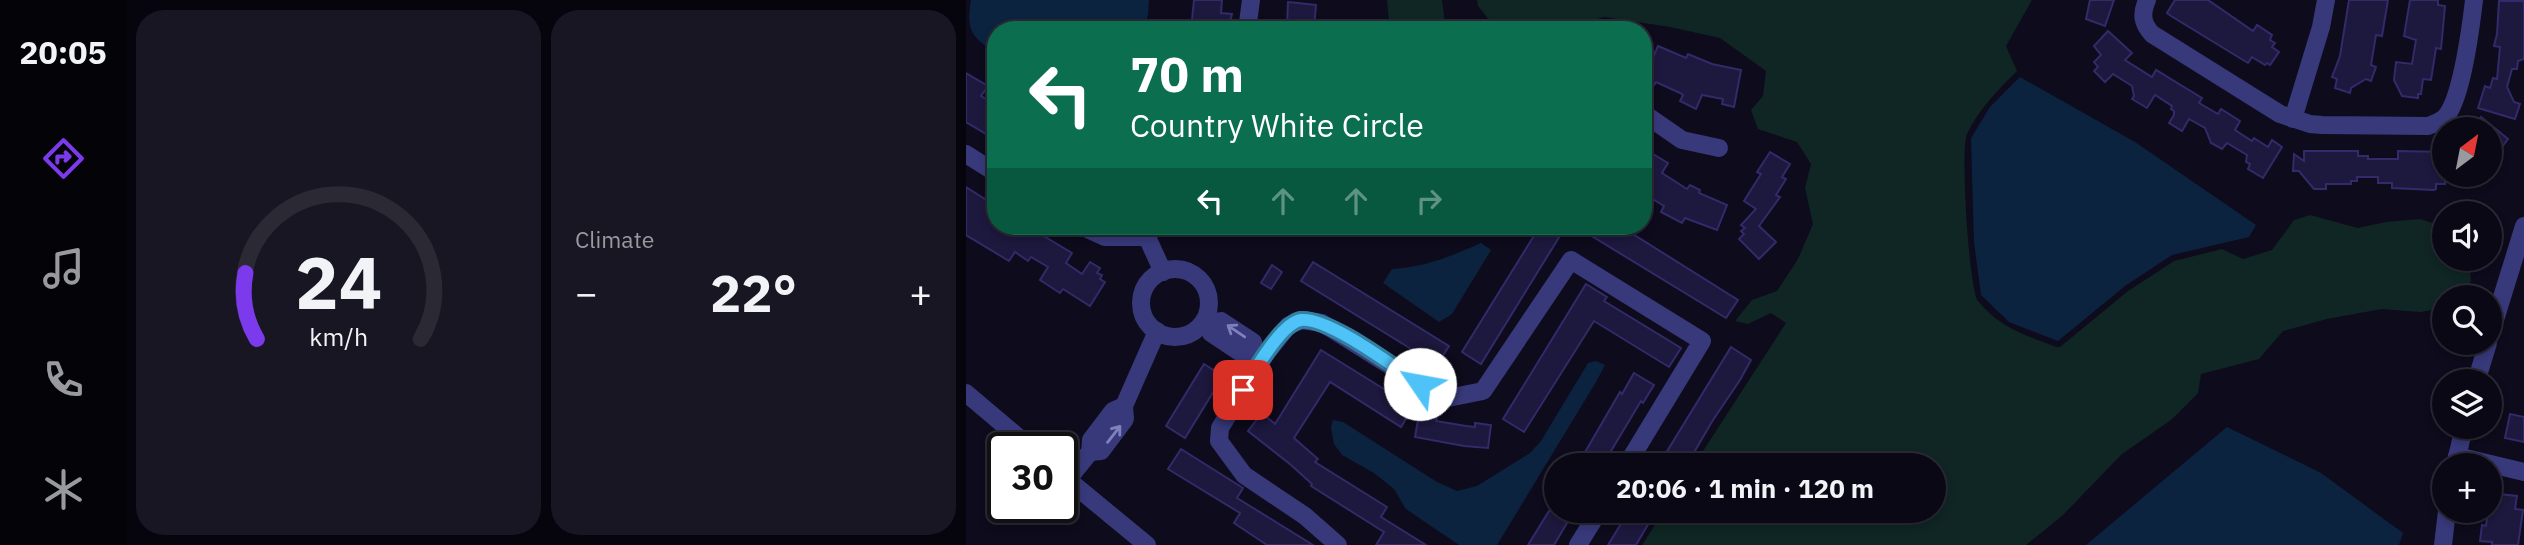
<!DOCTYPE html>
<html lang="en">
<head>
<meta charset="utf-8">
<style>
	body { margin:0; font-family:"IBM Plex Sans",sans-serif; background:#181622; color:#f1f3f6; height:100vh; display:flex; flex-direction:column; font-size:26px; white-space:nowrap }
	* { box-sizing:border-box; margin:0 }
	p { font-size:23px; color:#999aa0 }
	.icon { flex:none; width:38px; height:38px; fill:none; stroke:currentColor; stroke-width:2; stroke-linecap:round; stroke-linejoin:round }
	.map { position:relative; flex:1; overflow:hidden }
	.panel { display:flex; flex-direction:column; gap:10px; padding:10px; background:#06040c; width:840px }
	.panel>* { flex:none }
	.guide { position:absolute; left:21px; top:21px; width:665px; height:214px; border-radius:28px; box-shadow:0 4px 10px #0003,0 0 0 2px #2a2934; background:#0b6e4f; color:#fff; overflow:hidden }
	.needle { width:46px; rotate:32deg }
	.fabs { position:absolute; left:1466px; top:117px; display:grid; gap:14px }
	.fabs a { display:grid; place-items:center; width:70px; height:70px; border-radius:50%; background:#0a0815; box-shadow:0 4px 10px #0003,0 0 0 2px #2a2934; font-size:35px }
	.speed { position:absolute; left:21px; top:432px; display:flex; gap:14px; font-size:35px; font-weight:700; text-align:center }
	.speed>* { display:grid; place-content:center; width:91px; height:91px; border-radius:50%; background:#0a0815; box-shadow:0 4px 10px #0003,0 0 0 2px #2a2934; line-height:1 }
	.speed .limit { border:4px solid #111; border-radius:10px; background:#fff; color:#111 }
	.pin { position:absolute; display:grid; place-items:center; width:60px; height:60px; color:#fff; margin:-30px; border-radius:14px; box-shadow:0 4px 10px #0006 }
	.me { position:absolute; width:77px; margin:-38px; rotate:303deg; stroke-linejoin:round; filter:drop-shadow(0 0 5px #0008) }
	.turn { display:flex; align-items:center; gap:24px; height:147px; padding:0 28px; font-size:32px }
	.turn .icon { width:91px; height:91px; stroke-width:2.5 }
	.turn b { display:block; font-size:49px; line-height:60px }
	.lanes { display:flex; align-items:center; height:66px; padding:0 28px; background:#0003; justify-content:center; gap:35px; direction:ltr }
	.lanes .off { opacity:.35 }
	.big { font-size:52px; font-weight:800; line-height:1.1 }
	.panel .card { flex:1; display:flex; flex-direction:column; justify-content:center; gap:10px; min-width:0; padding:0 24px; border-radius:28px; background:#181622 }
	.panel .dial { align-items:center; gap:0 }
	.dial svg { height:182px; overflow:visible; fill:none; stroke:#2a2934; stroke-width:7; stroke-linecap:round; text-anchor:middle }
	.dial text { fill:#f1f3f6; stroke:none }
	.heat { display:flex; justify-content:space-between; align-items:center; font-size:38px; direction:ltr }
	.panel .tiles { flex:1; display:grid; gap:10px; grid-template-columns:repeat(2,1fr) }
	.trip { position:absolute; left:578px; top:453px; width:402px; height:70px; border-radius:35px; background:#0a0815; box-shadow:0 4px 10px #0003,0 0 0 2px #2a2934; font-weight:800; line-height:70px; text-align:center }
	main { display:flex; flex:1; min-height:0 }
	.dock { display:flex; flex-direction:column; width:126px; justify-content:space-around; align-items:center; background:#040308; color:#999aa0 }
	.dock .icon { width:49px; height:49px }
	.dock .active { color:#7c3aed }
	.dock b { font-size:32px; color:#f1f3f6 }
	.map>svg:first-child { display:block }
	.green { fill:#0f2624 }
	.water { fill:#0c2340 }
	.building { fill:#1d183d; stroke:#322a69; stroke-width:2 }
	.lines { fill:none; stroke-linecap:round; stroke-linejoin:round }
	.minor { stroke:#37397b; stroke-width:18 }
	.oneway { stroke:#8080bd }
	.route-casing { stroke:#337fa1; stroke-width:18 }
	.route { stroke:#4fc3f7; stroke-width:12 }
</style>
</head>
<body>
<main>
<nav class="dock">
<b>20:05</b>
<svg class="icon active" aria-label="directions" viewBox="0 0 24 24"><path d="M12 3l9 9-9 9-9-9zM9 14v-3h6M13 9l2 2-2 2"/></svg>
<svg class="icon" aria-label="music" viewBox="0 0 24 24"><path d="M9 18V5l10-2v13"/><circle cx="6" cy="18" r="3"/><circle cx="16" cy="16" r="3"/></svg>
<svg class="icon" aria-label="phone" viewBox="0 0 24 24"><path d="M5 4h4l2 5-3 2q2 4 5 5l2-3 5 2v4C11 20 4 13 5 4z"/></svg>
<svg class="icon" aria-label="climate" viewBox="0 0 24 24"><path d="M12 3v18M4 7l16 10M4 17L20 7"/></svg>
</nav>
<section class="panel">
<div class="tiles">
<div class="card dial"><svg viewBox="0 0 100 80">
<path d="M14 69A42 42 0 1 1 86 69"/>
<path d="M14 69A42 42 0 0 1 9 40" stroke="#7c3aed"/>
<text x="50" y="56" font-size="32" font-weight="700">24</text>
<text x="50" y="72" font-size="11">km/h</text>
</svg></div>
<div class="card"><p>Climate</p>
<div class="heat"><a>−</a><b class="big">22°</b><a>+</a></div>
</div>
</div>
</section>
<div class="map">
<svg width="1558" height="545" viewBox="0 0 1558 545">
	<rect width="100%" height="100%" fill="#0d0b1c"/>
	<g class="green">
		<path d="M421 0H476L480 30H424Z"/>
		<path d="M511 0H1066L1040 46 1051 71C1032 90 1012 110 1001 134 994 149 1003 289 1012 301 1034 328 1059 335 1090 347H1094L1162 291 1208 261 1256 249 1277 259 1306 250 1328 220 1344 215 1392 228 1420 222 1454 219 1479 227V259H1503L1505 281 1495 297 1479 298V308L1454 312 1416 309 1361 319 1317 331 1293 359 1235 374 1232 393 1205 420 1156 454 1097 515 1060 545H676L698 511H968V466L728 465 820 323 805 313 782 324 769 321 786 300 811 291 832 259 847 224 839 188 845 164 831 142 792 129 785 110 797 96 800 71 754 38 704 27 638 17 609 26 606 30H531L512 6Z"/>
	</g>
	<g class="water">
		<path d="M5 0H183L182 15 177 30H30V53C5 37 0 30 5 0Z"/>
		<path d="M1054 77 1169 142 1290 225 1283 237 1206 255 1159 286 1092 341 1043 322 1015 295 1008 242 1005 138 1024 107Z"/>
		<path d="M515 243 525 250 486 314 473 322 417 283 426 269C459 267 486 256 515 243Z"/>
		<path d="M630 361 639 365 630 382 531 545H493L440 509 428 489 408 473 376 455 368 444 365 427 367 420 377 422 471 482 491 491 511 486 564 453 575 441 622 363Z"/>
		<path d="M1261 427 1355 473 1437 533 1433 545H1120Z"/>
	</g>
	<g class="building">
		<path d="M228 0H256L255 13 266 14 263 28 225 30Z"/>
		<path d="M1124 0H1148L1139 26 1120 19Z"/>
		<path d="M1209 0H1242L1287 31 1291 25 1306 35 1304 40 1309 43 1306 47 1313 52 1304 65 1301 63 1299 65 1286 57 1282 63 1205 16 1201 13Z"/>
		<path d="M1383 0H1422L1416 36 1410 35 1405 65 1410 67 1405 81 1400 79 1385 88 1384 93 1369 88 1371 79 1366 77 1374 56Z"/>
		<path d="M1444 0H1472V5L1479 6 1475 49 1470 48 1465 80 1457 79 1455 94H1452V98L1436 96 1428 80 1430 62 1446 64 1450 40 1438 36Z"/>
		<path d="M1533 1H1558V59L1552 61 1551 69H1546L1541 87 1548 102 1554 104 1549 119 1512 108 1519 86 1524 88 1527 78 1531 79 1534 47 1528 46 1531 34Z"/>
		<path d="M322 2 350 5 348 28 321 26Z"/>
		<path d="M1142 31 1166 53 1159 60 1186 77 1190 70 1236 98 1233 103 1252 114 1255 109 1274 121 1269 130 1286 141 1288 138 1302 147 1306 140 1316 147 1297 178 1282 169 1284 164 1280 162 1281 155 1261 143 1256 149 1245 143 1239 128 1223 119 1216 131 1203 123 1208 115V111L1205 109 1206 106 1189 95 1181 108 1166 99 1168 96 1166 86 1147 74 1139 82 1128 71 1132 67 1128 62 1135 55 1128 46Z"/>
		<path d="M692 46 720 58 722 54 746 64 775 70 768 107 756 104 757 99 736 95 730 109 714 101 717 95 714 93 690 82 688 85 677 80Z"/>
		<path d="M0 73 22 86 15 96 30 105V140L0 122Z"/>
		<path d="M1515 117 1542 139 1533 151 1531 149 1524 157V130H1505Z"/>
		<path d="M677 148 702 163 696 173 721 189 724 185 734 190 733 193 761 205 751 230 719 218 716 223 695 212 698 206 677 193Z"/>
		<path d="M1338 151H1392V156H1402V159H1432V151L1479 152V184H1470V189L1468 190 1426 188V183H1412V177H1391V181H1385V184H1360V189H1348L1333 171H1327L1328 154 1338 161Z"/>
		<path d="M804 152 824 164 816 177 820 179 810 195 814 197 793 226 810 242 793 259 773 239 778 234 775 231 779 228 775 225 790 209 778 201 795 174 791 172Z"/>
		<path d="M0 187 30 206V226H61L106 253 100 263 116 274 124 262 134 268 131 273 136 275 134 279 139 282 124 306 97 289 94 293 74 280 82 267 65 257 62 261 49 252 43 261 0 235Z"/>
		<path d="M574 226H600L515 364 496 352Z"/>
		<path d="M623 226H654L772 300 760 318 619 232Z"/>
		<path d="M347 262 483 346 471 365 335 281Z"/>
		<path d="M306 265 316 272 305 289 295 283Z"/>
		<path d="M620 284 641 297 638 301 715 348 703 367 628 321 558 432 537 419Z"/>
		<path d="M765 347 785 360 774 380 747 420 720 466H692Z"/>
		<path d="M355 350 447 407 435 427 364 382 328 438 352 459 349 462 421 507 415 517 460 545H410L418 532 345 486 346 484 325 465 282 431 296 413 309 424Z"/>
		<path d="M238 364 257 376 219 438 200 426Z"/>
		<path d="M668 373 688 385 677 403 675 401 636 466H611L654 392 656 394Z"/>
		<path d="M453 414 471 417 470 421 500 426 509 427V423L525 425 522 448 498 446 449 437Z"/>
		<path d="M1544 414 1558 417V442L1539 438Z"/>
		<path d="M215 449 277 488 271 498 347 545H301L268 523 274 513 202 469Z"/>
		<path d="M1524 493 1551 496 1549 509 1557 510 1552 545H1526V542L1514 541 1516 525 1520 526 1522 511H1524Z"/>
		<path d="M583 511H608L588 545H562Z"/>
		<path d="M667 511H690L670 545H642L658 519 661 521Z"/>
	</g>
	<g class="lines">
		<g class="minor">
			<path d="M1181 0C1175 14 1176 23 1186 34L1314 114 1344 124 1356 125 1462 126C1469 123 1476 122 1481 115 1496 95 1505 26 1508 0"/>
			<path d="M281 30 285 0"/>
			<path d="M677 113 716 140 753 148"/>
			<path d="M1327 119 1355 27 1360 0"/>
			<path d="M0 154 30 173"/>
			<path d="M115 226 139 237H181L188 226"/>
			<path d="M181 237 197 272"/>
			<circle cx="209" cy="303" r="34"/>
			<path d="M239 320 244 323 255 321 287 342 289 351"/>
			<path d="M244 323 245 333 278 355 289 351 299 355"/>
			<path d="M1524 336 1558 226"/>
			<path d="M1510 382 1522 343"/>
			<path d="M0 393 65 448"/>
			<path d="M124 452 135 451 159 419 158 406 191 331"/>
			<path d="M1491 456 1558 472"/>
			<path d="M1489 466 1498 427"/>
			<path d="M96 475 181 545"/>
			<path d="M102 479 124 452 125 440 147 411 158 406"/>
			<path d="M372 545 339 516 278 475 253 441 254 428 299 355 322 326 335 320 356 323 477 399 517 391 605 260 736 341 660 466"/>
			<path d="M612 545 633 511"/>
			<path d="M1477 545 1481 511"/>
		</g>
	</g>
	<defs><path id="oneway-shaft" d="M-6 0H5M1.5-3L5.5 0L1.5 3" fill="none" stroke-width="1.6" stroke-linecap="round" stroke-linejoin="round" transform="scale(1.75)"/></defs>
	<g class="oneway">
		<use href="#oneway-shaft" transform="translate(270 331) rotate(-146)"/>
		<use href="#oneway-shaft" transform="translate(148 434) rotate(-52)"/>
	</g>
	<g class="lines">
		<g class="route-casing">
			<path id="route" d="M277 390C287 373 315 323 335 320 363 317 429 368 454 384"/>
		</g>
		<use href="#route" class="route"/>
	</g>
</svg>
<div class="fabs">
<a><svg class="needle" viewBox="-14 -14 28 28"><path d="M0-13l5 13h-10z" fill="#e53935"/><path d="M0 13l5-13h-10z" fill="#999aa0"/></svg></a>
<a><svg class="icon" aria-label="sound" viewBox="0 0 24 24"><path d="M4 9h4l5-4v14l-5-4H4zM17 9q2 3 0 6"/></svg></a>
<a><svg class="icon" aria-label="search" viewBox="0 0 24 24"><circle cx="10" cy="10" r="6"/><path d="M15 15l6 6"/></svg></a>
<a><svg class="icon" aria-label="layers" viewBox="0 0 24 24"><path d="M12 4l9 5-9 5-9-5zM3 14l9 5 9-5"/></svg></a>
<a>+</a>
</div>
<div class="speed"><div class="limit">30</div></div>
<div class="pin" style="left:277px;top:390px;background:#d93025"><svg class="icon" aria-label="arrive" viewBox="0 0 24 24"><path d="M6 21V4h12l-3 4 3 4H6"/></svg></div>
<svg class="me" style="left:454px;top:384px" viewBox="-20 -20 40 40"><circle r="19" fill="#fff"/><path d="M0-13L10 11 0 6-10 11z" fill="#4fc3f7"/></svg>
<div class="trip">20:06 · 1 min · 120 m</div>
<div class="guide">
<div class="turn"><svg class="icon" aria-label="left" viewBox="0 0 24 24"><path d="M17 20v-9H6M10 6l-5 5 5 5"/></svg><div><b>70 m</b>Country White Circle</div></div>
<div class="lanes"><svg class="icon" aria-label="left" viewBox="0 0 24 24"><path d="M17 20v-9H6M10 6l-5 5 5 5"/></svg><svg class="icon off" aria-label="ahead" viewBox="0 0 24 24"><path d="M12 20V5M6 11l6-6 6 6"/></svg><svg class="icon off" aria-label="ahead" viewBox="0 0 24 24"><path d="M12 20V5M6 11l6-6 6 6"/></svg><svg class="icon off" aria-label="right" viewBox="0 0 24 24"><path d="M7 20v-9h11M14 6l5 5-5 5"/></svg></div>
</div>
</div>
</main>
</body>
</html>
